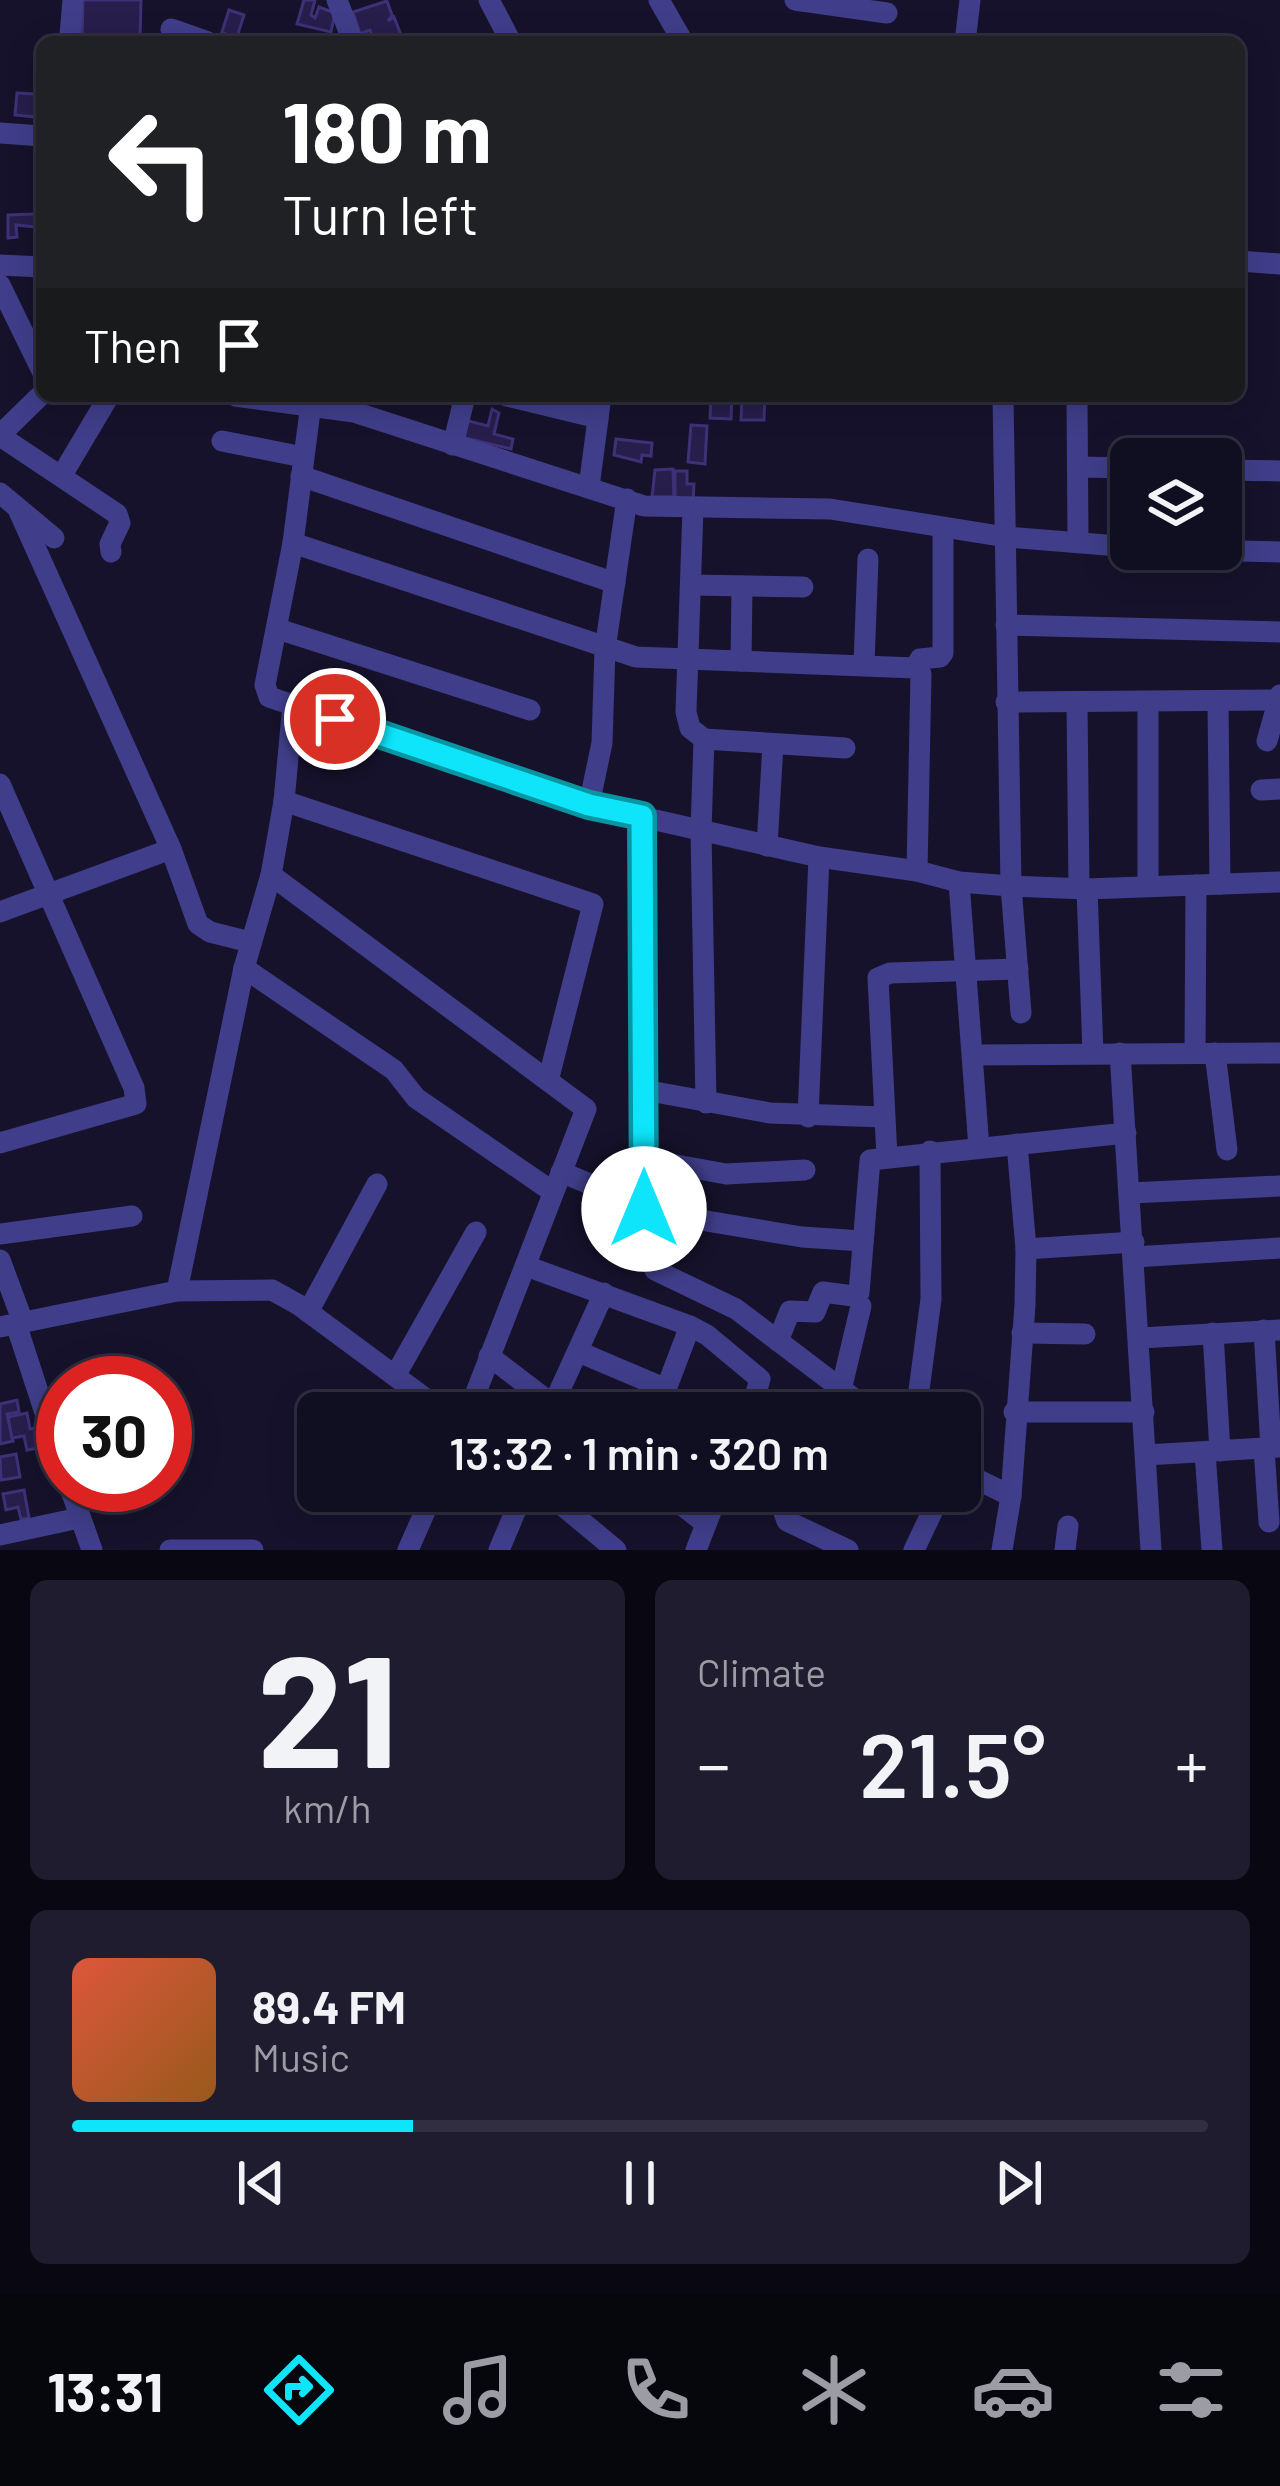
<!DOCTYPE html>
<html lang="en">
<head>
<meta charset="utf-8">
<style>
	body { margin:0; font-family:Barlow,sans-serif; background:#1e1c2e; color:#f1f3f6; height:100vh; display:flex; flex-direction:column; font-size:45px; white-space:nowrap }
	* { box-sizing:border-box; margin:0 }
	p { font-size:39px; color:#9c9ca5 }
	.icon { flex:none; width:66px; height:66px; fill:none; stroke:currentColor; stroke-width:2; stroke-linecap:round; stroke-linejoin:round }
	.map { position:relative; height:1550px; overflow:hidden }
	.sheet { display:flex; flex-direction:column; gap:30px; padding:30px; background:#090812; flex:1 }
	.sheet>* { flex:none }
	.banner { position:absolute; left:36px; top:36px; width:1209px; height:366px; border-radius:18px; box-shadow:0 6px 30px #0003,0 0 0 3px #302e3f; background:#202124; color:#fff; overflow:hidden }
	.tools { position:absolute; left:1110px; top:438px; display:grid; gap:24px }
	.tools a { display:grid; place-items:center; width:132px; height:132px; border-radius:18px; background:#100e21; box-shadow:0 6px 30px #0003,0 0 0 3px #302e3f; font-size:60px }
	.speed { position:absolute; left:36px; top:1356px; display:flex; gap:24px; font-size:60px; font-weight:700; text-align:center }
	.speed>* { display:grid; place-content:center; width:156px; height:156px; border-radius:50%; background:#100e21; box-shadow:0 6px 30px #0003,0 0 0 3px #302e3f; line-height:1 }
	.speed .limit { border:18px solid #d22; background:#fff; color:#111 }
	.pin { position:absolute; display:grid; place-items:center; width:102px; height:102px; color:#fff; margin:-51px; border:6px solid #fff; border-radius:50%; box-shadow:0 3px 12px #0007 }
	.me { position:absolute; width:132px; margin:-66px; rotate:0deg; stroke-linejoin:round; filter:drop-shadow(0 0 9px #0008) }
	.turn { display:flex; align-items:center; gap:42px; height:252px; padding:0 48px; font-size:54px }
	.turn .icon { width:156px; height:156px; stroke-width:2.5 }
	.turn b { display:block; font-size:84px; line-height:102px }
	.then { display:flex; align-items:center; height:114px; padding:0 48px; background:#0003; gap:24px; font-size:45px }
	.big { font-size:90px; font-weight:600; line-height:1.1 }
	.sheet .widget { flex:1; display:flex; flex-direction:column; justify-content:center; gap:18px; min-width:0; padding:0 42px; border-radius:18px; background:#1e1c2e }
	.sheet .dial { align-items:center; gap:0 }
	.dial b { font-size:156px; line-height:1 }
	.song { display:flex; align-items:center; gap:36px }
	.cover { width:144px; height:144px; border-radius:18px; background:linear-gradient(135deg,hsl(10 70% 55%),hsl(30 70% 35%)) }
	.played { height:12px; border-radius:6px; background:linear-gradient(90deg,#0ee5fa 30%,#302e3f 30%) }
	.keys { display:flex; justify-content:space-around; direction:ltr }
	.heat { display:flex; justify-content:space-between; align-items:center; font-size:66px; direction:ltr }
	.sheet .tiles { flex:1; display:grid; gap:30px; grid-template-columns:1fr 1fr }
	.widget:last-child { grid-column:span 2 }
	.trip { position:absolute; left:297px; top:1392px; width:684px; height:120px; border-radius:18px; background:#100e21; box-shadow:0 6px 30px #0003,0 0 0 3px #302e3f; font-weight:600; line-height:120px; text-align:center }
	.tab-bar { display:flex; height:192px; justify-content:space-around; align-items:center; background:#06060d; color:#9c9ca5 }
	.tab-bar .icon { width:84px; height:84px }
	.tab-bar .active { color:#0ee5fa }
	.tab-bar b { font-size:54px; color:#f1f3f6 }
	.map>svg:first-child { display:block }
	.building { fill:#271e4c; stroke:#3e3178; stroke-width:3 }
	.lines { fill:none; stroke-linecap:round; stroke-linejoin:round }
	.minor { stroke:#403e8a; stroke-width:21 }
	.route-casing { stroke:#0995a2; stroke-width:30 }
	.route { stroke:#0ee5fa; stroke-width:21 }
</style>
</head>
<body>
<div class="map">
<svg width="1280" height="1550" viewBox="0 0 1280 1550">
	<rect width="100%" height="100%" fill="#16122c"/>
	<g class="building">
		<path d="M83 0H141L140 42H82Z"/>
		<path d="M304 0H315L311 15 315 18 319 7 335 13 331 32 297 24Z"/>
		<path d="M387 1 392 15 388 21 394 17 401 35 397 36 401 35 404 42H370L373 39 370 30 360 34 353 12Z"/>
		<path d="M229 10 244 15 236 40 222 32Z"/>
		<path d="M17 93 37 94 35 117 15 115Z"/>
		<path d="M35 214 36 227 16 225 17 237 8 238V215Z"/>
		<path d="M711 396H732L731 419 710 418Z"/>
		<path d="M742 396H765L764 420H741Z"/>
		<path d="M492 409 499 413 494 434 513 439 511 449 457 436 461 419 488 426Z"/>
		<path d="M691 425 707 426 705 464 688 462Z"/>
		<path d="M616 439 652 443 651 456 642 455 641 462 614 455Z"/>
		<path d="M673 469 674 497H652L655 470Z"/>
		<path d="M675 471H687V484H694L693 502H675Z"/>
		<path d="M17 1400 19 1412 7 1414 13 1441 0 1444V1404Z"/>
		<path d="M27 1413 30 1429 40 1427 44 1447 27 1450 24 1436 12 1438 8 1417Z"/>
		<path d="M16 1454 20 1477 1 1480 0 1457Z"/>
		<path d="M24 1490 29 1518 21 1519 18 1507 6 1510 3 1494Z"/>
	</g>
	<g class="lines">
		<g class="minor">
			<path d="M337 0 353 42"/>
			<path d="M489 0 511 42"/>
			<path d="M659 0 683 42"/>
			<path d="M795 0 887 13"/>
			<path d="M171 29 208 42"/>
			<path d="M70 35 73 0"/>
			<path d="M965 42 970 0"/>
			<path d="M0 133 42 136"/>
			<path d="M1239 261 1280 264"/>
			<path d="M0 265 42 267"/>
			<path d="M0 285 42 371"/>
			<path d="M235 396 354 412 644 506 830 509 1006 537 1131 547"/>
			<path d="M507 396 598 418"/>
			<path d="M1003 396 1011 886 1021 1013"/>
			<path d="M1077 396 1078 542"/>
			<path d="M311 403 293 543 265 685 269 697 589 805 819 857 917 871 959 882 1011 886 1087 889 1280 882"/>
			<path d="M0 435 42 394"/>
			<path d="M0 436 117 514 120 523 110 544 111 552"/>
			<path d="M222 441 303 457"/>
			<path d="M453 445 465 396"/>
			<path d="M1078 467 1131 468"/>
			<path d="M1221 470 1280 471"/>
			<path d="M62 475 109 396"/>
			<path d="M301 476 615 583"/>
			<path d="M589 487 601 396"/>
			<path d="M0 493 54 538"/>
			<path d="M17 507 171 849 198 924 210 932 250 942"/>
			<path d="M693 508 686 712 690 728 704 739 845 748"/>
			<path d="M293 543 636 657 915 668 921 674 917 871"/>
			<path d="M1155 549 1280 552"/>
			<path d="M692 585 803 587"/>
			<path d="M1006 625 1280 632"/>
			<path d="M278 629 530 710"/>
			<path d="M741 661 742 586"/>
			<path d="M864 664 868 559"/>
			<path d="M915 668 920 659 940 657 943 653V529"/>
			<path d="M1006 702 1278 700"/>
			<path d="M1077 702 1079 888"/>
			<path d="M1218 702 1220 884"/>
			<path d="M704 739 701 831 706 1103"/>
			<path d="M1267 741 1280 695"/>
			<path d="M0 784 134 1088 136 1104 0 1143"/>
			<path d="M1261 790 1280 789"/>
			<path d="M284 801 593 904 548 1081"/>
			<path d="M589 805 602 743 605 649 627 499"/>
			<path d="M642 816 644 1209"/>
			<path d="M767 846 773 744"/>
			<path d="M271 875 586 1109 468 1413"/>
			<path d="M959 882 979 1148"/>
			<path d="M1148 886V703"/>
			<path d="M1087 889 1093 1053"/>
			<path d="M0 912 171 849"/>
			<path d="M244 968 394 1070 416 1098 553 1192"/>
			<path d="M1120 1053 1151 1550"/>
			<path d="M1195 1053 1196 885"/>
			<path d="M1215 1053 1227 1150"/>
			<path d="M973 1055 1280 1053"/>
			<path d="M644 1090 770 1113 884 1117"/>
			<path d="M808 1117 819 857"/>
			<path d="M887 1157 878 978 890 973 1018 969"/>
			<path d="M644 1159 726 1174 805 1170"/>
			<path d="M561 1172 659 1213 802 1237 863 1241"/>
			<path d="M1130 1193 1280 1186"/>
			<path d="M0 1234 132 1216"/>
			<path d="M1026 1249 1134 1242"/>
			<path d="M1134 1257 1280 1248"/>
			<path d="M0 1260 23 1322"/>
			<path d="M526 1266 690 1326 707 1335 760 1379 750 1413"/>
			<path d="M655 1270 736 1309 873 1413"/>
			<path d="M177 1291 244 968 271 875 284 801 293 704"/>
			<path d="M308 1312 377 1184"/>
			<path d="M16 1324 63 1468"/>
			<path d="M0 1327 177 1291 272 1290 299 1305 445 1413"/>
			<path d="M1264 1330 1271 1448"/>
			<path d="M1022 1333 1085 1334"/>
			<path d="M1213 1333 1220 1451"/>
			<path d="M1140 1338 1280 1330"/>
			<path d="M778 1341 790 1311 815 1312 823 1292 853 1296 859 1293 870 1160 1126 1133"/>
			<path d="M579 1352 666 1389"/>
			<path d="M489 1356 560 1410"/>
			<path d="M395 1376 476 1232"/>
			<path d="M553 1405 604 1293"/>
			<path d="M1014 1412H1144"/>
			<path d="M657 1413 690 1326"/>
			<path d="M829 1413 841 1390 861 1306"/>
			<path d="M916 1413 931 1299 930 1151"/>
			<path d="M1264 1448 1269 1522"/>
			<path d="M1205 1452 1212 1550"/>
			<path d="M1146 1455 1280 1447"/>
			<path d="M960 1471 1011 1496"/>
			<path d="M69 1485 92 1550"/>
			<path d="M545 1491 616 1550"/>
			<path d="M664 1491 706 1524"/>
			<path d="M790 1491 782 1507 787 1521 848 1550"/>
			<path d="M0 1535 79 1518"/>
			<path d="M170 1550H253"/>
			<path d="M408 1550 434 1491"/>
			<path d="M499 1550 524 1491"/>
			<path d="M696 1550 719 1491"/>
			<path d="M914 1550 942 1491"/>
			<path d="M1002 1550 1011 1496 1025 1305 1026 1249 1017 1144"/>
			<path d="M1065 1550 1068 1526"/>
		</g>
	</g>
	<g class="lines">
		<g class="route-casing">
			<path id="route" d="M335 719 589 805 642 816 644 1209"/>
		</g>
		<use href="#route" class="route"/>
	</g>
</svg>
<div class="tools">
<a><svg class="icon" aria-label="layers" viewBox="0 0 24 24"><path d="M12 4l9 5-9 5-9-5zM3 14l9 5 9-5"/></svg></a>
</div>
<div class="speed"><div class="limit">30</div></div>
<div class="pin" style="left:335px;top:719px;background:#d93025"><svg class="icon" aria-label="arrive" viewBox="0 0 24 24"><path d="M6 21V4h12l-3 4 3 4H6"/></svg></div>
<svg class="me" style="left:644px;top:1209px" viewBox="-20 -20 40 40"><circle r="19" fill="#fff"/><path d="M0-13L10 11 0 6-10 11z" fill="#0ee5fa"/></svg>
<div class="trip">13:32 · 1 min · 320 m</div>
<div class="banner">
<div class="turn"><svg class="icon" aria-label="left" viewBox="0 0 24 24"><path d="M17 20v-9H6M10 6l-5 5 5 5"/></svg><div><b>180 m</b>Turn left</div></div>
<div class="then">Then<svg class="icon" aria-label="arrive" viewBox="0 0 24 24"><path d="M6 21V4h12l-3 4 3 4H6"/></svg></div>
</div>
</div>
<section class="sheet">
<div class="tiles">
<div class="widget dial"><b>21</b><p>km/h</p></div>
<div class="widget"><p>Climate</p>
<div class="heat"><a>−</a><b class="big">21.5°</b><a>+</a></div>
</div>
<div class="widget">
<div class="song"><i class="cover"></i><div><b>89.4 FM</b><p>Music</p></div></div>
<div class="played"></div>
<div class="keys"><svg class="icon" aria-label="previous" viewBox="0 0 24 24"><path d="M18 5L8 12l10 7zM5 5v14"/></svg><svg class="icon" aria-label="pause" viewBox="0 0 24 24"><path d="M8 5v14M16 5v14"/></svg><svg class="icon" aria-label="next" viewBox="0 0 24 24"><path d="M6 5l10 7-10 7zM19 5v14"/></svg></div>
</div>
</div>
</section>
<nav class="tab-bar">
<b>13:31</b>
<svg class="icon active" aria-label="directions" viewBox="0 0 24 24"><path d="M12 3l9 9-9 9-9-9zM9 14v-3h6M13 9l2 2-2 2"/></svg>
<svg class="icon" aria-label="music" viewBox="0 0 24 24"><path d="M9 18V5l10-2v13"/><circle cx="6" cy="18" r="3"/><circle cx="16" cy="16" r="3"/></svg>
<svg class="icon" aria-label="phone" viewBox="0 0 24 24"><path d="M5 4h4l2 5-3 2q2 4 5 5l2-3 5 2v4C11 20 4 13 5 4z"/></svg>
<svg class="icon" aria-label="climate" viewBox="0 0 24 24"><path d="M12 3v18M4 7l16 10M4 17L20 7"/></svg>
<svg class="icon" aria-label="car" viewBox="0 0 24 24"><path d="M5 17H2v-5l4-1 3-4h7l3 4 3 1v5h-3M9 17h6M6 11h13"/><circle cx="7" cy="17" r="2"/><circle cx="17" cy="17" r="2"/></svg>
<svg class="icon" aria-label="filters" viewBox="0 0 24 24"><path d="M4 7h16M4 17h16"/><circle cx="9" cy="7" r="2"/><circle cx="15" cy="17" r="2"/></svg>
</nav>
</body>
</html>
